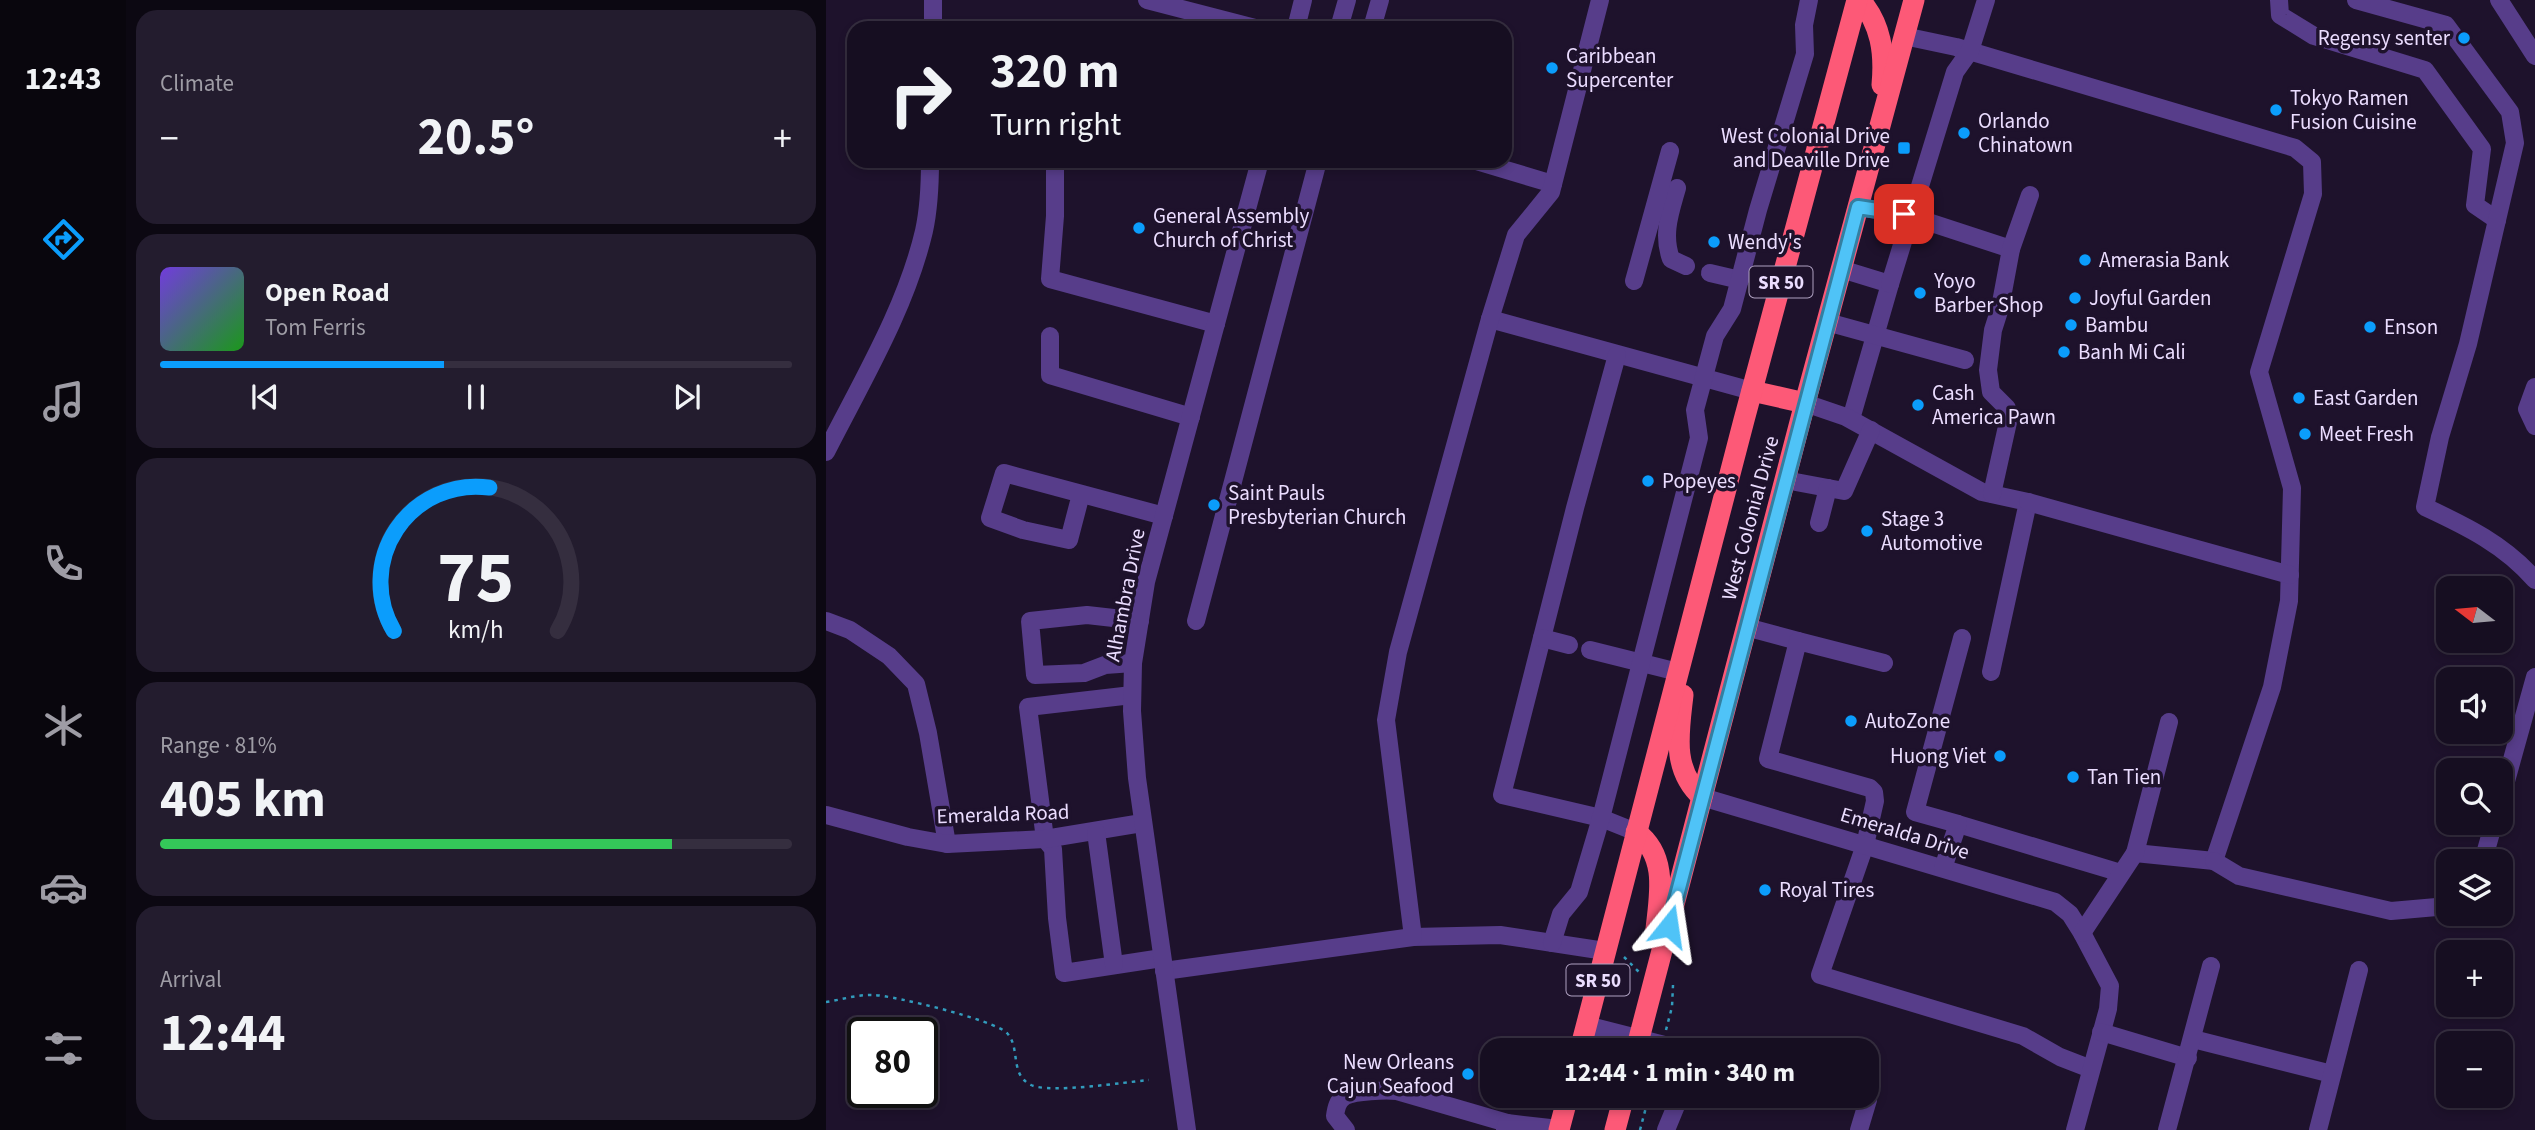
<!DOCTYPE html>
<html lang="en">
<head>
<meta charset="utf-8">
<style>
	body { margin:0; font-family:"Source Sans 3",sans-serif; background:#231c2e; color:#f1f3f6; height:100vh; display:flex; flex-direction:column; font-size:26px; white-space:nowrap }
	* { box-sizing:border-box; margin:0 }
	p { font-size:23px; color:#9e9ca5 }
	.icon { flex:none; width:38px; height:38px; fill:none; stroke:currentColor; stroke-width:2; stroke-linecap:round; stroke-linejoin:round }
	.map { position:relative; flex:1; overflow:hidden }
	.drawer { display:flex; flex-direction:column; gap:10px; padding:10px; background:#0c0812; width:700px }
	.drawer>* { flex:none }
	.hud { position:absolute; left:21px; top:21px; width:665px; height:147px; border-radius:21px; box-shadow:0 4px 10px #0003,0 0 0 2px #352e3f; background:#160e21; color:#f1f3f6; overflow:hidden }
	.needle { width:46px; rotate:286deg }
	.tools { position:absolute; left:1610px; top:576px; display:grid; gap:14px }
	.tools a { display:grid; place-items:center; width:77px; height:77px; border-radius:14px; background:#160e21; box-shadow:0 4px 10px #0003,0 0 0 2px #352e3f; font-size:35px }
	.speed { position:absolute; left:21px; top:1017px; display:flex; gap:14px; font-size:35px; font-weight:700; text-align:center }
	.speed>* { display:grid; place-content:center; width:91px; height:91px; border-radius:50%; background:#160e21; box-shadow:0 4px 10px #0003,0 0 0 2px #352e3f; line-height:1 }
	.speed .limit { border:4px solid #111; border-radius:10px; background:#fff; color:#111 }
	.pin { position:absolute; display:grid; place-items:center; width:60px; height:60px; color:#fff; margin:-30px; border-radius:14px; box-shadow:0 4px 10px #0006 }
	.me { position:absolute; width:77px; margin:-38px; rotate:15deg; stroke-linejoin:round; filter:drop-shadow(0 0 5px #0008) }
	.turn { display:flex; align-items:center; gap:24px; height:147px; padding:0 28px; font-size:32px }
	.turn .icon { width:91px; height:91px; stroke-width:2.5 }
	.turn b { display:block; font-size:49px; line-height:60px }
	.big { font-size:52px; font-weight:700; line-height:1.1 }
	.drawer .tile { flex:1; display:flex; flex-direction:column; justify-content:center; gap:10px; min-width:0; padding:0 24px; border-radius:21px; background:#231c2e }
	.drawer .dial { align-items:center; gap:0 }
	.dial svg { height:182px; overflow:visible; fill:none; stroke:#352e3f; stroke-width:7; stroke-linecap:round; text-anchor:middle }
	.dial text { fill:#f1f3f6; stroke:none }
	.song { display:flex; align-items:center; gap:21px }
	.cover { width:84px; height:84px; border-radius:10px; background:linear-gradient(135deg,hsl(260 70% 55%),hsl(120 70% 35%)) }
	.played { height:7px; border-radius:4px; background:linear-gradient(90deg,#0b9dfc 45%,#352e3f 45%) }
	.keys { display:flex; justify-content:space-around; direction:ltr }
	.heat { display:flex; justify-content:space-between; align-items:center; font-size:38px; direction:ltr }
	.charge { height:10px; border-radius:5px; background:linear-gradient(90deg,#34c759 81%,#352e3f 0) }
	.trip { position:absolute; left:654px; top:1038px; width:399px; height:70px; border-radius:21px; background:#160e21; box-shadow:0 4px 10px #0003,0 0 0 2px #352e3f; font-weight:700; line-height:70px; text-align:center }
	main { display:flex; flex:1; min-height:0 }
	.tabs { display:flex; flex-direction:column; width:126px; justify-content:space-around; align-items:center; background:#09060d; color:#9e9ca5 }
	.tabs .icon { width:49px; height:49px }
	.tabs .selected { color:#0b9dfc }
	.tabs b { font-size:32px; color:#f1f3f6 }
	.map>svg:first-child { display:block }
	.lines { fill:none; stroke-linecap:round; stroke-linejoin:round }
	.path { stroke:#329cbd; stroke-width:2.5; stroke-dasharray:3.5 5; stroke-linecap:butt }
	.minor { stroke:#573d8a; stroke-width:18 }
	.highway { stroke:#fd5977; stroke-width:21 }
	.route-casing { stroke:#337fa1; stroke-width:18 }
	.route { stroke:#4fc3f7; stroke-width:12 }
	.poi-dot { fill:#0b9dfc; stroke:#1e122c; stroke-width:2.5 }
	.labels { text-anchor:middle; stroke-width:7; stroke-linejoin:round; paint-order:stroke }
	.shield { fill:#1e122c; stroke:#aea0c0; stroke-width:2 }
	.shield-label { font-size:19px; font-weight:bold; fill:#ebddff }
	.poi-label { font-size:21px; fill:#ebddff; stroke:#1e122c; text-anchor:start }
	.street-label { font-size:21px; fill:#ebddff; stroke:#1e122c }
</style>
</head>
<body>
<main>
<nav class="tabs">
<b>12:43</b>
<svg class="icon selected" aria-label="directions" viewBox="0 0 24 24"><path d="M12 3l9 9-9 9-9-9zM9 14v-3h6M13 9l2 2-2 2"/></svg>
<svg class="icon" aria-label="music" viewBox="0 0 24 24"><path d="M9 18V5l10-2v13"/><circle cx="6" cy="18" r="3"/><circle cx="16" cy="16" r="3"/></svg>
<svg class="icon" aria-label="phone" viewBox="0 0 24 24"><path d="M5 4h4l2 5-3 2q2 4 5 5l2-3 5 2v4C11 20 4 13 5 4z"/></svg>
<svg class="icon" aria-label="climate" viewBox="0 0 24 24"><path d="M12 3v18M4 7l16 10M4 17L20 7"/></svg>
<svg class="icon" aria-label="car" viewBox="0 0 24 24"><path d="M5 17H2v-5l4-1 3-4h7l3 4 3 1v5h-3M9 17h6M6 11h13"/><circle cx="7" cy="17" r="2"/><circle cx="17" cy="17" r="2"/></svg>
<svg class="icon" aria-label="filters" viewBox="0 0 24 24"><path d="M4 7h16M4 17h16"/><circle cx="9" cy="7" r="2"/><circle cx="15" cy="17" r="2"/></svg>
</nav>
<section class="drawer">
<div class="tile"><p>Climate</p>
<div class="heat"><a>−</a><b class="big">20.5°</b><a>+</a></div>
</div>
<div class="tile">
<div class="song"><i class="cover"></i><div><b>Open Road</b><p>Tom Ferris</p></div></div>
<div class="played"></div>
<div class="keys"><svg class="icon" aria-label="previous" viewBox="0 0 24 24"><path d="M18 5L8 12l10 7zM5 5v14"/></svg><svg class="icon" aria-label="pause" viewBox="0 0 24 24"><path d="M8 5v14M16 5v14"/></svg><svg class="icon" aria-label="next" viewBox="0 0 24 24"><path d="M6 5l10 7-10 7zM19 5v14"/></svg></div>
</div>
<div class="tile dial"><svg viewBox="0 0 100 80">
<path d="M14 69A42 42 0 1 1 86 69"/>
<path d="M14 69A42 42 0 0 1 56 6" stroke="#0b9dfc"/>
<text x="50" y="56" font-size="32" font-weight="700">75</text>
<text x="50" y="72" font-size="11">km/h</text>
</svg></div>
<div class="tile"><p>Range · 81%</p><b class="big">405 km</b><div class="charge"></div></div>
<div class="tile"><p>Arrival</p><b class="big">12:44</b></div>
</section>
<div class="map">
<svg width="1709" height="1130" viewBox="0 0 1709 1130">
	<rect width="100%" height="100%" fill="#1e122c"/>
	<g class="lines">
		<g class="path">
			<path d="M798 957 813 972"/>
			<path d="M0 1002C15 1000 32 994 48 995 69 996 168 1020 181 1033 195 1048 183 1074 205 1085 224 1094 299 1082 323 1080"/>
			<path d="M840 1030 846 1007 847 985"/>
			<path d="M814 1130 823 1096"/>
		</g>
		<g class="minor">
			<path d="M321 0 429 28"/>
			<path d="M1453 0 1454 15 1488 36 1599 70 1656 149 1649 205 1671 220"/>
			<path d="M1530 0 1620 25 1684 112 1689 143 1642 344 1614 437 1599 507C1640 526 1679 545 1709 580"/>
			<path d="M1673 0 1709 56"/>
			<path d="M107 28V0"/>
			<path d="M470 28 477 0"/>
			<path d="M513 28 521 0"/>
			<path d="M546 28 554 0"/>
			<path d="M1078 36 1130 47 1469 148 1486 162 1487 194 1433 372 1466 488 1463 601 1446 687 1388 861 1309 853"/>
			<path d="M229 161V216L224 279 390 324"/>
			<path d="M650 161 727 184"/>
			<path d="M851 188C844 213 836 234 845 259L860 266"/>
			<path d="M1032 207 1078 214 1185 249"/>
			<path d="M1015 269 1064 284 1025 419"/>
			<path d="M884 273 914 280"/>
			<path d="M808 281 844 151"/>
			<path d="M1064 284 1129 72 1144 51 1160 0"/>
			<path d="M664 319 926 391"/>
			<path d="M1001 322 1139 360"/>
			<path d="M224 336V375L365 417"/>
			<path d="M791 355 749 508 676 795 775 818 810 832"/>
			<path d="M1709 387 1701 409 1709 426"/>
			<path d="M979 403 1020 417 1156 492 1202 502 1165 672"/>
			<path d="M0 452C36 381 80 308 98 231 103 208 104 184 104 161"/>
			<path d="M959 480 1018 491 1045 430"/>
			<path d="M255 494 243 540 197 530 164 518 178 473 338 516"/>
			<path d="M1166 494 1182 422 1181 408 1165 392 1162 370 1167 330 1174 308 1185 249 1204 195"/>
			<path d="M1202 502 1464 575"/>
			<path d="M993 523 1002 488"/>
			<path d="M0 621 24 630 63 656 90 684 102 733 121 844"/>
			<path d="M370 621 492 161"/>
			<path d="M920 627 972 641"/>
			<path d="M716 638 743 645"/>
			<path d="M764 650 852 672"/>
			<path d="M307 663 279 665 258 673 209 675 204 621 261 615 314 621"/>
			<path d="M1058 663 972 641 942 759 1044 788 1048 792 1049 801 1039 845 994 975 1197 1036 1234 1057 1265 1069"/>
			<path d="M306 695 202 707 219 839 227 849 231 918 238 973 336 958"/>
			<path d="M876 797 1229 902 1244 914 1256 933 1284 986 1282 1009 1249 1130"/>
			<path d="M1675 799 1709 677"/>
			<path d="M0 815 82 837 121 844 219 839 316 823"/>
			<path d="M1132 824 1295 873"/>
			<path d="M270 832 288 965"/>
			<path d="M1388 861 1413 876 1565 911 1622 906"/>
			<path d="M1657 861 1668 822"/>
			<path d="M1117 868 1132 824 1089 812 1136 638"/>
			<path d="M1256 933 1309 853 1343 722"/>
			<path d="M587 937 674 935 779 951"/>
			<path d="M726 943 735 914 753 892 775 818 873 438 869 410 889 336 906 309 932 210 979 54 978 25 983 0"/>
			<path d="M338 971 587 937 560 720 572 652 664 319 690 235 725 192 774 0"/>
			<path d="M760 1025 858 1050"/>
			<path d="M1275 1032 1362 1058"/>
			<path d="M1367 1039 1506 1074"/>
			<path d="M1026 1096 1042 1100 1033 1130"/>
			<path d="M361 1130 311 778 306 711 307 663 320 582 434 161"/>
			<path d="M520 1130 509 1116C510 1109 511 1101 519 1096 530 1091 559 1090 571 1091L681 1123"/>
			<path d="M679 1130 681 1123 733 1129"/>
			<path d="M840 1130 854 1096"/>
			<path d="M1341 1130 1385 966"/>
			<path d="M1492 1130 1533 970"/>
		</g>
		<g class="highway">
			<path d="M1034 0C1055 24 1059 53 1056 85"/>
			<path d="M926 391 979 403"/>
			<path d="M857 695C853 732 845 769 876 797"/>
			<path d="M810 832C845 858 832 901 829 939"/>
			<path d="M754 1050 918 420 1031 0"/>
			<path d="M810 1050 979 403 1088 0"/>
			<path d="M733 1130 742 1096"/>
			<path d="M789 1130 798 1096"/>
		</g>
	</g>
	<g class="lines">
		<g class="route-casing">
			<path id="route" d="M843 926 1032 207 1078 214"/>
		</g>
		<use href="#route" class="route"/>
	</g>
	<g class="poi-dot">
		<circle cx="1638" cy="38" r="7"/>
		<circle cx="726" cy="68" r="7"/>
		<circle cx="1450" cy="110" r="7"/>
		<circle cx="1138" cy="133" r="7"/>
		<rect x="1071" y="141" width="14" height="14" rx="3.5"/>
		<circle cx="313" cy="228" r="7"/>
		<circle cx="888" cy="242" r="7"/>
		<circle cx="1259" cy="260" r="7"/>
		<circle cx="1094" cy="293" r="7"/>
		<circle cx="1249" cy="298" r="7"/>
		<circle cx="1245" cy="325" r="7"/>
		<circle cx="1544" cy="327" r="7"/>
		<circle cx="1238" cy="352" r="7"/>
		<circle cx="1473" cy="398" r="7"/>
		<circle cx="1092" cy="405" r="7"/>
		<circle cx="1479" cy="434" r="7"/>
		<circle cx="822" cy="481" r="7"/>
		<circle cx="388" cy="505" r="7"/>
		<circle cx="1041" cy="531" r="7"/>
		<circle cx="1025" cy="721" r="7"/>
		<circle cx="1174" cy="756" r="7"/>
		<circle cx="1247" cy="777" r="7"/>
		<circle cx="939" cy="890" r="7"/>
		<circle cx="642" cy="1074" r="7"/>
	</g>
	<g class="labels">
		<g class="shield">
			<rect x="923.5" y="266.5" width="63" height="31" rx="5"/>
			<rect x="740.5" y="964.5" width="63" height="31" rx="5"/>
		</g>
		<g class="shield-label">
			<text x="955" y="289">SR 50</text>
			<text x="772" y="987">SR 50</text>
		</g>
		<g class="poi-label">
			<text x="1624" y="45" text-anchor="end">Regensy senter</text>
			<text x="740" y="63">Caribbean<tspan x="740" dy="24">Supercenter</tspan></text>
			<text x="1464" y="105">Tokyo Ramen<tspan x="1464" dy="24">Fusion Cuisine</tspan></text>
			<text x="1152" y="128">Orlando<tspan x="1152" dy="24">Chinatown</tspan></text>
			<text x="1064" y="143" text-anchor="end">West Colonial Drive<tspan x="1064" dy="24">and Deaville Drive</tspan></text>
			<text x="327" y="223">General Assembly<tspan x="327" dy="24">Church of Christ</tspan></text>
			<text x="902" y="249">Wendy's</text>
			<text x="1273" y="267">Amerasia Bank</text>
			<text x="1108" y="288">Yoyo<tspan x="1108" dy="24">Barber Shop</tspan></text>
			<text x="1263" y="305">Joyful Garden</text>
			<text x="1259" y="332">Bambu</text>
			<text x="1558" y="334">Enson</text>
			<text x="1252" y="359">Banh Mi Cali</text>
			<text x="1106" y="400">Cash<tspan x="1106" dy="24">America Pawn</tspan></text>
			<text x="1487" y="405">East Garden</text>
			<text x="1493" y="441">Meet Fresh</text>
			<text x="836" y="488">Popeyes</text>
			<text x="402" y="500">Saint Pauls<tspan x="402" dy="24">Presbyterian Church</tspan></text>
			<text x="1055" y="526">Stage 3<tspan x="1055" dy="24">Automotive</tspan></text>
			<text x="1039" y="728">AutoZone</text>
			<text x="1160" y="763" text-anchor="end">Huong Viet</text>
			<text x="1261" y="784">Tan Tien</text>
			<text x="953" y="897">Royal Tires</text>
			<text x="628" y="1069" text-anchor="end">New Orleans<tspan x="628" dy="24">Cajun Seafood</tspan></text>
		</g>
		<g class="street-label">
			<text transform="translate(924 518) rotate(-75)" y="7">West Colonial Drive</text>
			<text transform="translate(299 595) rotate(-79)" y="7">Alhambra Drive</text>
			<text transform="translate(177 814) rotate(-2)" y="7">Emeralda Road</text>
			<text transform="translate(1079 833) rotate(17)" y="7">Emeralda Drive</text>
		</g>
	</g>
</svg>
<div class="tools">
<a><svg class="needle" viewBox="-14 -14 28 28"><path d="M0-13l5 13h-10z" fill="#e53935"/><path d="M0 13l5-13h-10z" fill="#9e9ca5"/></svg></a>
<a><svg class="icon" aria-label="sound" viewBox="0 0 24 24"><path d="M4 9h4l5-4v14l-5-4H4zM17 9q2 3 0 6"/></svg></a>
<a><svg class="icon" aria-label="search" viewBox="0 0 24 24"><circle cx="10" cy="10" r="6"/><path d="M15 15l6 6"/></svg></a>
<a><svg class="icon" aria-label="layers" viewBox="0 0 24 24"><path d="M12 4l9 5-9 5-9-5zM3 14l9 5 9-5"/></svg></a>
<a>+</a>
<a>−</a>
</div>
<div class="speed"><div class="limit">80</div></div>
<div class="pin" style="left:1078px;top:214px;background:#d93025"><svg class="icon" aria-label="arrive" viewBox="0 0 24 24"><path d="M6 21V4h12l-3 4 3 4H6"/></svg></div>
<svg class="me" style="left:843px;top:926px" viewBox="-20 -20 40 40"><path d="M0-17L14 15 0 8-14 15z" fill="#4fc3f7" stroke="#fff" stroke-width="4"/></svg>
<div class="trip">12:44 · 1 min · 340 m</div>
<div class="hud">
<div class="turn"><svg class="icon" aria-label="right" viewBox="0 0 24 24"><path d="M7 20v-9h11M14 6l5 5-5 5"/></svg><div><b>320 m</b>Turn right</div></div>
</div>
</div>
</main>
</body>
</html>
